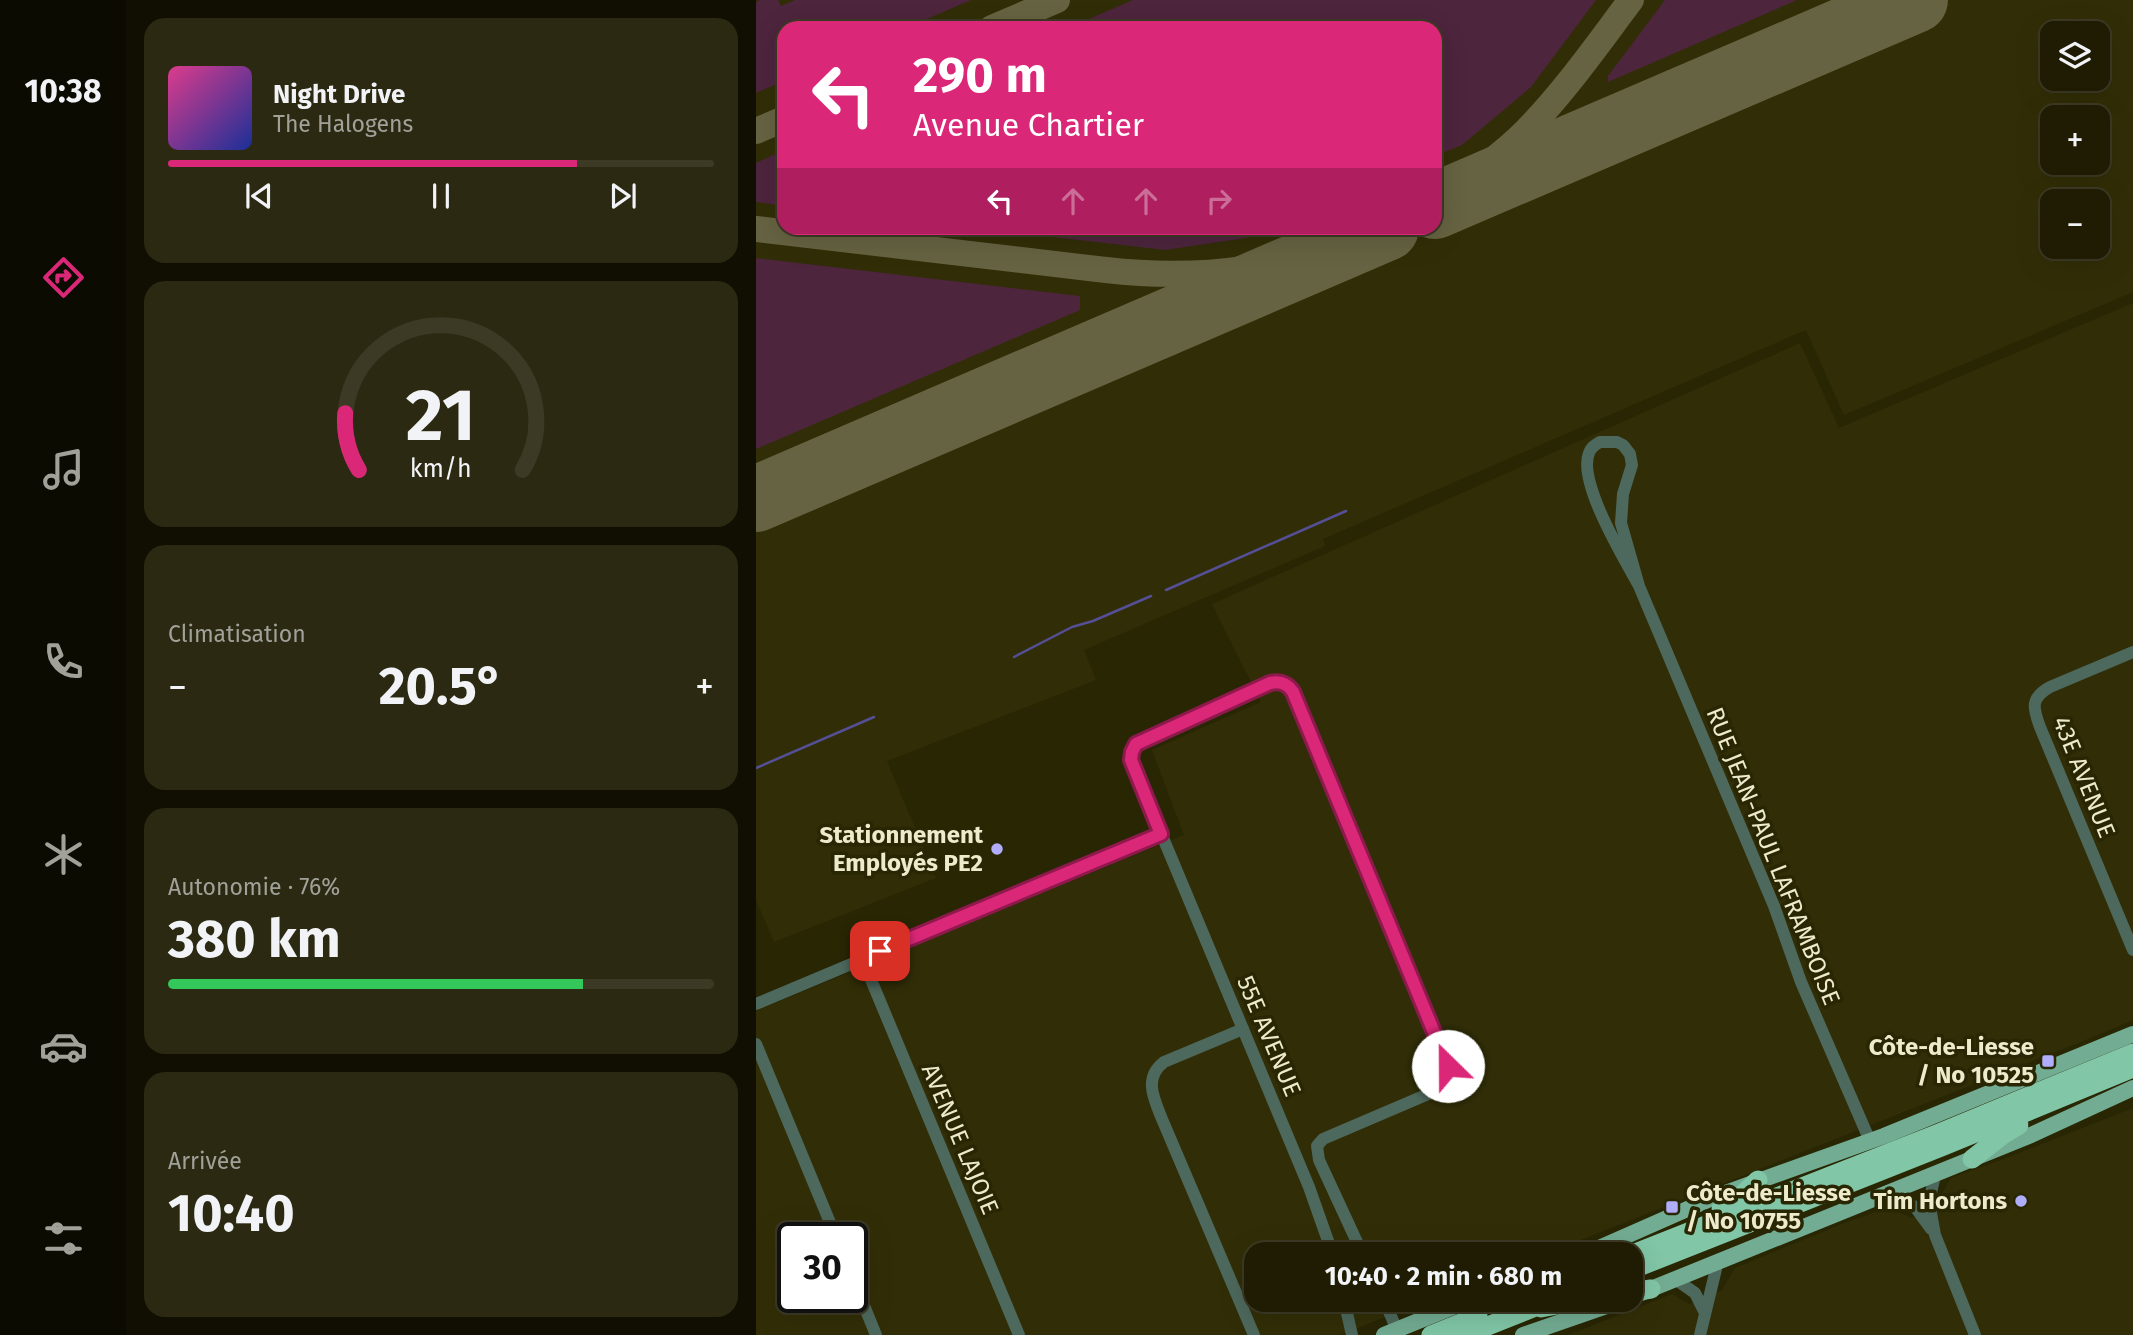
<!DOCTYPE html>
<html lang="fr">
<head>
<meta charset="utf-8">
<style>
	body { margin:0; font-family:"Fira Sans",sans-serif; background:#2c2912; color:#f1f3f6; height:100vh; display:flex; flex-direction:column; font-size:26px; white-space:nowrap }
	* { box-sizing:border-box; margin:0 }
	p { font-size:23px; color:#a1a19a }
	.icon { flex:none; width:38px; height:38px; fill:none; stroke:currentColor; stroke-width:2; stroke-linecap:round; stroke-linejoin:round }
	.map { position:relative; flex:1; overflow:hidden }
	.sheet { display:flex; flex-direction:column; gap:18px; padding:18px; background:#110f02; width:630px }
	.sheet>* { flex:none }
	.top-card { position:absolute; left:21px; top:21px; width:665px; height:214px; border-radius:21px; box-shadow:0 7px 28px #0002,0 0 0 2px #3c3a25; background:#db2777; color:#fff; overflow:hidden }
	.controls { position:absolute; left:1284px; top:21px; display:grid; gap:14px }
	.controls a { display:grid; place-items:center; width:70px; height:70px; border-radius:14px; background:#1f1c03; box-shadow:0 7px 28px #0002,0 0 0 2px #3c3a25; font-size:35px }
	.speed { position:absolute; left:21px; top:1222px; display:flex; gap:14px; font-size:35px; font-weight:700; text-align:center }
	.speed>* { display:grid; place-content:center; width:91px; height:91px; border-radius:50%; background:#1f1c03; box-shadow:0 7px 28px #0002,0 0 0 2px #3c3a25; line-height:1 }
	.speed .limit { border:4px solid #111; border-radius:10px; background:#fff; color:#111 }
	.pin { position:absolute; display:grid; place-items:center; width:60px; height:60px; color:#fff; margin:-30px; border-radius:14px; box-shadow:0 4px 10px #0006 }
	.me { position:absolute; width:77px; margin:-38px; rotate:337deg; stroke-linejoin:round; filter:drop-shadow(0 0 5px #0008) }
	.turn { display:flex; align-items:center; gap:24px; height:147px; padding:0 21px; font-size:32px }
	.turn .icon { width:91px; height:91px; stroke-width:2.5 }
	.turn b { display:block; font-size:49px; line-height:60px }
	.lanes { display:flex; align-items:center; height:66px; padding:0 21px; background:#0003; justify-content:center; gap:35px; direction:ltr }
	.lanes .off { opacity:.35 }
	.big { font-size:52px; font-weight:700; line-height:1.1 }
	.sheet .tile { flex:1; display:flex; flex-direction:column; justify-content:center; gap:10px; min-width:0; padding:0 24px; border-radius:21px; background:#2c2912 }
	.sheet .dial { align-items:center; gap:0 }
	.dial svg { height:182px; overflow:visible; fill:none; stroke:#3c3a25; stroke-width:7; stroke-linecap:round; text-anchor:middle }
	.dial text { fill:#f1f3f6; stroke:none }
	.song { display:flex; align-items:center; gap:21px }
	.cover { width:84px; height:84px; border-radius:10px; background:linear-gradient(135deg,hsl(330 70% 55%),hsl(230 70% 35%)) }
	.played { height:7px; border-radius:4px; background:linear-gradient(90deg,#db2777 75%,#3c3a25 75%) }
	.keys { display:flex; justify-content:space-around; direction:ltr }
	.heat { display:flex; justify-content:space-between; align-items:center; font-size:38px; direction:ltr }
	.charge { height:10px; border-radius:5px; background:linear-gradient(90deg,#34c759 76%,#3c3a25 0) }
	.trip { position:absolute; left:488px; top:1242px; width:399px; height:70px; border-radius:21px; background:#1f1c03; box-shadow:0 7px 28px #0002,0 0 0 2px #3c3a25; font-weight:700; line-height:70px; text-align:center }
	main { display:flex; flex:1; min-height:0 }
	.menu { display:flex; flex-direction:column; width:126px; justify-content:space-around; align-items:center; background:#0c0b01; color:#a1a19a }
	.menu .icon { width:49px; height:49px }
	.menu .active { color:#db2777 }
	.menu b { font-size:32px; color:#f1f3f6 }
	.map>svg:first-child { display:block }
	.built { fill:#312e07; fill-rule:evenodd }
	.green { fill:#4d253d }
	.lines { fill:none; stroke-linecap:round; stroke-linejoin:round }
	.stream { stroke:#544f96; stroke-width:2.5 }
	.taxiway { stroke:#666342; stroke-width:26 }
	.runway { stroke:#666342; stroke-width:66 }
	.minor { stroke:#4d685c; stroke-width:12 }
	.major { stroke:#72ac92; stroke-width:16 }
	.highway { stroke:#81c6a7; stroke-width:19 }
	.route-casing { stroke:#8e194d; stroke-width:18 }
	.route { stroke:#db2777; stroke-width:12 }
	.poi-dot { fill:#b0aefa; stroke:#292604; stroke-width:2.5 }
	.labels { text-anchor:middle; stroke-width:7; stroke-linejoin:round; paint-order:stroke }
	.street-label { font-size:24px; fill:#edebcb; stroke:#292604 }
	.poi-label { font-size:24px; font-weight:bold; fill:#edebcb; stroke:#292604; text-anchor:end }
</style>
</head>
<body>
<main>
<nav class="menu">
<b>10:38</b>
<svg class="icon active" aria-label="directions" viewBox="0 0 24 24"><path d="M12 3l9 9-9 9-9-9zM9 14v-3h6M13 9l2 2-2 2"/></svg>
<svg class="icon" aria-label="music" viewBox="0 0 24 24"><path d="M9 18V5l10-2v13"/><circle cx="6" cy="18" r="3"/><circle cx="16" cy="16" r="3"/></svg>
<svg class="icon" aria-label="phone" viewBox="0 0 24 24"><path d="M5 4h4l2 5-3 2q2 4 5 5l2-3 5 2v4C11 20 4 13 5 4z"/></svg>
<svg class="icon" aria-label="climate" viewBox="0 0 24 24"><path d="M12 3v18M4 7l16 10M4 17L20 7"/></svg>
<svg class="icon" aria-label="car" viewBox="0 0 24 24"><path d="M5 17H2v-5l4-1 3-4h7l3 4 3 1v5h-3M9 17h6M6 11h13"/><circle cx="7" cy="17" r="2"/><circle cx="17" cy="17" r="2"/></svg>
<svg class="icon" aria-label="filters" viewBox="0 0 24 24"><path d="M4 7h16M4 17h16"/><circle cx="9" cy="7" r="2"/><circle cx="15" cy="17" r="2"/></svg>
</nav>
<section class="sheet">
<div class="tile">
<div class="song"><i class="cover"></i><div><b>Night Drive</b><p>The Halogens</p></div></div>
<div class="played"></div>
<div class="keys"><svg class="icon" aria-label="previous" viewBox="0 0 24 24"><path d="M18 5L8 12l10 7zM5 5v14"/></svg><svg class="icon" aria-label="pause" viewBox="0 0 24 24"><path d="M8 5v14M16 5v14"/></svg><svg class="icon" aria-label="next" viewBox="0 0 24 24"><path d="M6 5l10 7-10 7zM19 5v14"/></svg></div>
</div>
<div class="tile dial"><svg viewBox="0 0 100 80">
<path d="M14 69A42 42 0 1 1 86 69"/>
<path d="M14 69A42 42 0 0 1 8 44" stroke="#db2777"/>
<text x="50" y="56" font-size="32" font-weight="700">21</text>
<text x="50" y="72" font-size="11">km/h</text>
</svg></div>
<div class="tile"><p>Climatisation</p>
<div class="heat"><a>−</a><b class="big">20.5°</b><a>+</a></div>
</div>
<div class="tile"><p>Autonomie · 76%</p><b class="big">380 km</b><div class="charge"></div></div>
<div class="tile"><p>Arrivée</p><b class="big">10:40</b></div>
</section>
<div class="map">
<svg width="1377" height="1335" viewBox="0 0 1377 1335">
	<rect width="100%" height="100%" fill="#292604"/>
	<g class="built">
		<path d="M0 0H1377V292L1088 415 1050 330 567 539 569 546 328 650 340 680 131 761 180 878 18 942 0 900ZM28 28H679V228H28ZM1297 33H1342V79H1297ZM1297 117H1342V163H1297ZM1297 201H1342V247H1297Z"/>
		<path d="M1377 303V1020L1332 1039 787 1255H500V1300H672L584 1335H0V1011L428 835 396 750 505 702 456 604 1044 343 1083 428ZM37 1237H96V1297H37Z"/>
		<path d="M1377 1108V1335H812L916 1294 933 1304 966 1290 979 1268 1091 1222 1132 1208 1156 1218 1181 1203 1195 1178 1253 1157Z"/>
	</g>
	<g class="green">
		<path d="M4 0H22L25 6 39 0H215L150 28H28V81L0 93V2Z"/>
		<path d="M377 0H840L775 87 706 145 679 156V28H312Z"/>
		<path d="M909 0H1041L852 82V76Z"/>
		<path d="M28 150V206L0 202V163Z"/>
		<path d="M218 228H514L490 238 409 250Z"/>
		<path d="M0 258 324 296V310L0 449Z"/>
	</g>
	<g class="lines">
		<g class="stream">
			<path d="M410 590 590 511"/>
			<path d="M258 657 316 627 337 621 395 596"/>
			<path d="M0 768 118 717"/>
		</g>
		<g class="taxiway">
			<path d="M236 28 301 0"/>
			<path d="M0 131 28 119"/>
			<path d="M679 199C711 180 743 158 770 131 809 91 841 45 875 0"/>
			<path d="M0 229 350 270C447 281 535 269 624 228"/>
		</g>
		<g class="runway">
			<path d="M679 206 1159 0"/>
			<path d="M0 499 630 228"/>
		</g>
		<g class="minor">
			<path d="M883 586C869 560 821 482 833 453 835 447 839 445 844 442H861L867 445 874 454 876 465 867 494 865 523 883 586 1018 906 1045 982 1114 1141"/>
			<path d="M1377 652 1294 687C1274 698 1277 708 1284 727L1377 950"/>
			<path d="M106 958 263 1335"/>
			<path d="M0 1004 405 834"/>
			<path d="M487 1029 408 1062C387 1078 398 1099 406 1119L498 1335"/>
			<path d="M0 1044 80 1237"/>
			<path d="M1179 1175 1173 1202 1179 1235 1219 1335"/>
			<path d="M1134 1192 1159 1207 1175 1229"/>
			<path d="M577 1255 553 1187 377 766C374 754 376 747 386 741L521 682 530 684 539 695 695 1075 692 1083 684 1089 567 1139 561 1146 563 1160 607 1255"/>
			<path d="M96 1276 120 1335"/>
			<path d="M919 1279 939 1293 949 1313"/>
			<path d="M588 1300 596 1335"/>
			<path d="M628 1300 641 1330"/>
			<path d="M944 1335 962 1261"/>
		</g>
		<g class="major">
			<path d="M827 1255 961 1196 1128 1136 1377 1034"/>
			<path d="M885 1293 1275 1135 1377 1088"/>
			<path d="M628 1335 714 1300"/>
			<path d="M767 1335 868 1300"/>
		</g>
		<g class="highway">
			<path d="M1216 1159 1248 1134 1263 1125"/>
			<path d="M965 1209 982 1199 1002 1180"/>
			<path d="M874 1255 1183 1133 1377 1053"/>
			<path d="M875 1270 1188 1146 1377 1068"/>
			<path d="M875 1292 895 1289"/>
			<path d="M785 1308 827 1300"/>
			<path d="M675 1335 722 1316"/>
			<path d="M709 1335 797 1300"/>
		</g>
	</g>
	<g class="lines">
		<g class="route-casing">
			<path id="route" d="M124 951 405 834 375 760 376 752 380 744 514 683C524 681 531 683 537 692L692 1066"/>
		</g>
		<use href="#route" class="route"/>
	</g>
	<g class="poi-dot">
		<circle cx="241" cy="849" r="7"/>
		<rect x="1285" y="1054" width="14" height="14" rx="3.5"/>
		<circle cx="1265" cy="1201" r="7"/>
		<rect x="909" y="1200" width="14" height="14" rx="3.5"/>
	</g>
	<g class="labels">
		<g class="street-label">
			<text transform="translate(1328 777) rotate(68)" y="8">43E AVENUE</text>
			<text transform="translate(1017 856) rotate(68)" y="8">RUE JEAN-PAUL LAFRAMBOISE</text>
			<text transform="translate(513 1036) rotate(67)" y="8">55E AVENUE</text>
			<text transform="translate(204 1139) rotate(67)" y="8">AVENUE LAJOIE</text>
		</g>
		<g class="poi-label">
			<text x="227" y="843">Stationnement<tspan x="227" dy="28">Employés PE2</tspan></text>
			<text x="1278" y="1055">Côte-de-Liesse<tspan x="1278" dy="28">/ No 10525</tspan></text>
			<text x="930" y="1201" text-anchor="start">Côte-de-Liesse<tspan x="930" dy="28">/ No 10755</tspan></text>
			<text x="1251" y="1209">Tim Hortons</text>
		</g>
	</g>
</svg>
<div class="controls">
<a><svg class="icon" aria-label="layers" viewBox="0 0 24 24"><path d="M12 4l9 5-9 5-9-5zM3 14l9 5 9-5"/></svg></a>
<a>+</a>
<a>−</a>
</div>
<div class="speed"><div class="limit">30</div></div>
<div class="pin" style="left:124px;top:951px;background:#d93025"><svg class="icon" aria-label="arrive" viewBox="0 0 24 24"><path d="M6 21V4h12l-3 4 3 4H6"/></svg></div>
<svg class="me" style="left:692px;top:1066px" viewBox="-20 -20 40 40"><circle r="19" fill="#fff"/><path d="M0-13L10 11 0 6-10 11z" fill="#db2777"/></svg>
<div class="trip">10:40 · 2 min · 680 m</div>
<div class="top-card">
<div class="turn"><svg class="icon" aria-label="left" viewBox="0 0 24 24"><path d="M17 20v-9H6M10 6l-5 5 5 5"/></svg><div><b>290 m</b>Avenue Chartier</div></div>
<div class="lanes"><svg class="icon" aria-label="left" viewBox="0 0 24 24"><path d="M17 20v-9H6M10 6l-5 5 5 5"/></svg><svg class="icon off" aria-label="ahead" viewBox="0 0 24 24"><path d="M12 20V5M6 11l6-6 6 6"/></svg><svg class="icon off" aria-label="ahead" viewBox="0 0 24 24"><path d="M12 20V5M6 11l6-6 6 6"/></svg><svg class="icon off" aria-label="right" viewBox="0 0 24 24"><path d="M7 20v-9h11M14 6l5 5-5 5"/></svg></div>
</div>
</div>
</main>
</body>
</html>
